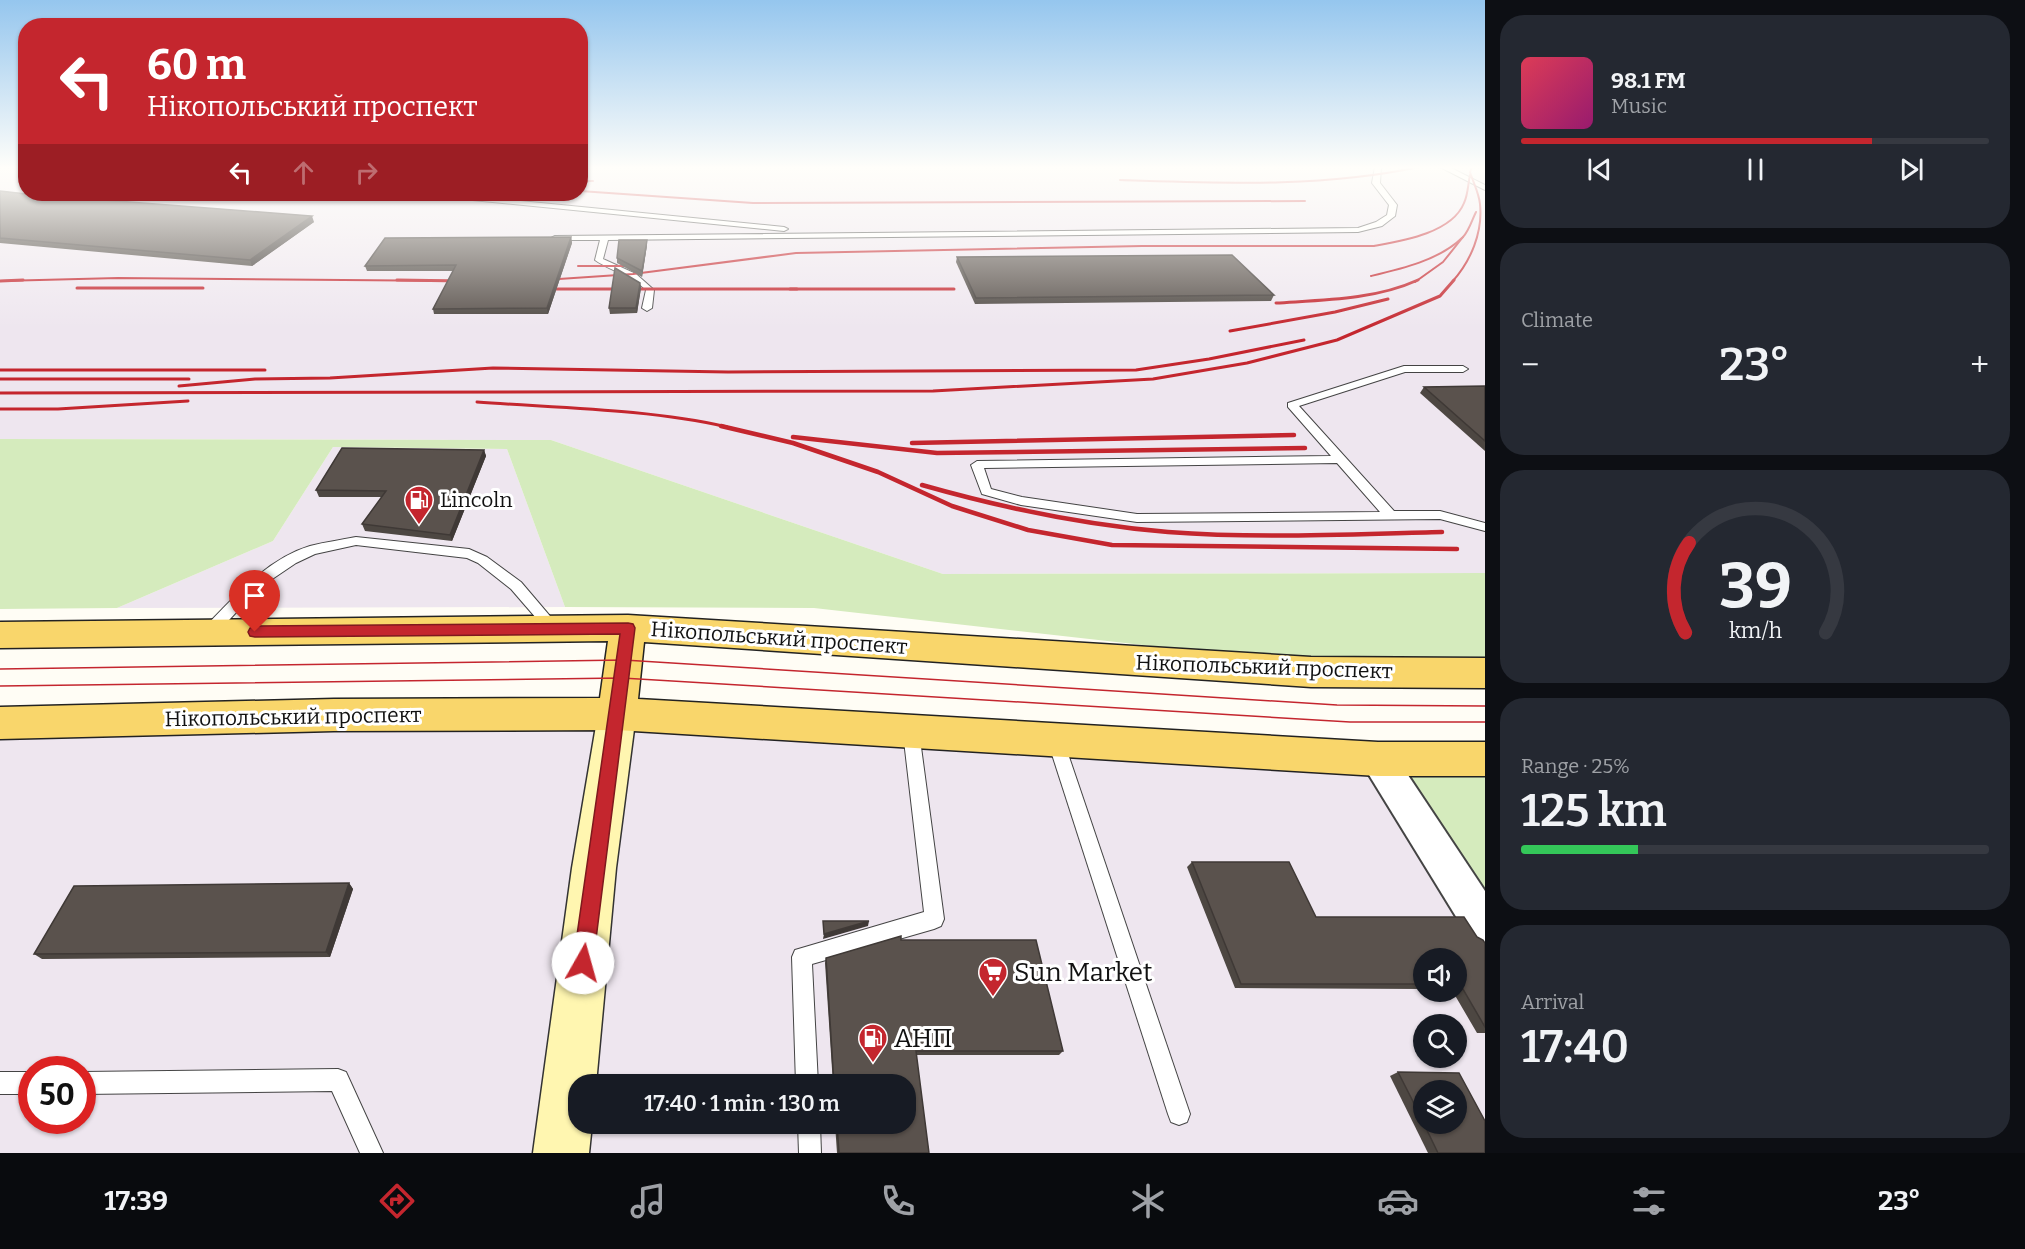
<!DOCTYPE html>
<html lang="en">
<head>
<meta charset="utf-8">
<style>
	body { margin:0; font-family:Bitter,serif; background:#242831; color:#f1f3f6; height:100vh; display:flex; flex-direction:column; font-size:22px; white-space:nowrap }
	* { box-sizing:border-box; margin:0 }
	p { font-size:20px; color:#9ea1a6 }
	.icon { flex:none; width:33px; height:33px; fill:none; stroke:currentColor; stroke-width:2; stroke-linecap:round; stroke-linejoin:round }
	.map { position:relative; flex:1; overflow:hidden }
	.details { display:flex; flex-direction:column; gap:15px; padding:15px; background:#0d0f14; width:540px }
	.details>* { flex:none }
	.guide { position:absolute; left:18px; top:18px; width:570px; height:183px; border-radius:24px; box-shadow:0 2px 4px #0004; background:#c4262e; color:#fff; overflow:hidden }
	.tools { position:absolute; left:1413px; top:948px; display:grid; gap:12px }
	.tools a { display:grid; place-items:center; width:54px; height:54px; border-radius:50%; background:#171b24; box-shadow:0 2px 4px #0004; font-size:30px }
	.speed { position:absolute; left:18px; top:1056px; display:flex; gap:12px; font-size:30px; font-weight:700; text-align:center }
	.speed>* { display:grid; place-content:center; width:78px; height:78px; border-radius:50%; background:#171b24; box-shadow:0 2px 4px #0004; line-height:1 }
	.speed .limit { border:9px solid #d22; background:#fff; color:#111 }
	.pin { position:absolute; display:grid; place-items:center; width:51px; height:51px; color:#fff; margin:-62px -26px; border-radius:50% 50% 50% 0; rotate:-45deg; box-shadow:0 0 6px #0007 }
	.pin .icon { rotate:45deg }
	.me { position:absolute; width:66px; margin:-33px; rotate:7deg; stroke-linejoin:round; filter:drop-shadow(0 0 4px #0008) }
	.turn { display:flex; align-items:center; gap:21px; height:126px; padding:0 30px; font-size:27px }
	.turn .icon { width:78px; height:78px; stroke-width:2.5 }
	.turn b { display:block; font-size:42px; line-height:51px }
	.lanes { display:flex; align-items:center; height:57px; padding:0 30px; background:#0003; justify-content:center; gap:30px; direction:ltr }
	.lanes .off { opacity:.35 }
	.big { font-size:45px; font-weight:600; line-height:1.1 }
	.details .card { flex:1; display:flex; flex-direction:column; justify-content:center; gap:9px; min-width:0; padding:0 21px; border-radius:24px; background:#242831 }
	.details .dial { align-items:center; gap:0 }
	.dial svg { height:156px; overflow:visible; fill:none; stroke:#363941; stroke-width:7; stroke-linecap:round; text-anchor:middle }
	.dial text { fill:#f1f3f6; stroke:none }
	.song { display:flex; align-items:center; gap:18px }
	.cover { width:72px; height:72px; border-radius:9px; background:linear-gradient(135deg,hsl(350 70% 55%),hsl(320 70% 35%)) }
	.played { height:6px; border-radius:3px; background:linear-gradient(90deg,#c4262e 75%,#363941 75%) }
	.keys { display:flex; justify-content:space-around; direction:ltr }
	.heat { display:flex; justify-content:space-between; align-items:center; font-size:33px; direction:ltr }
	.charge { height:9px; border-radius:4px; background:linear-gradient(90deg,#34c759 25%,#363941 0) }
	.trip { position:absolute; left:568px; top:1074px; width:348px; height:60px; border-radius:24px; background:#171b24; box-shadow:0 2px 4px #0004; font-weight:600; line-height:60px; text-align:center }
	.menu { display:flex; height:96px; justify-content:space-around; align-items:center; background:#090b0e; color:#9ea1a6 }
	.menu .icon { width:42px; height:42px }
	.menu .on { color:#c4262e }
	.menu b { font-size:27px; color:#f1f3f6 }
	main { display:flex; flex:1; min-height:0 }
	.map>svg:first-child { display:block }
	.industrial { fill:#eee6ef; fill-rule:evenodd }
	.green { fill:#d5ebbd }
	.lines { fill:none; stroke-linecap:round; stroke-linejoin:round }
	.service-casing { stroke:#444; stroke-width:2 }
	.minor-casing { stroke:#444; stroke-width:4 }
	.secondary-casing { stroke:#333; stroke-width:3 }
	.primary-casing { stroke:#222; stroke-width:3 }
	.service { fill:#fff; fill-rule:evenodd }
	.minor { fill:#fff; fill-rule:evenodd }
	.secondary { fill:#fff6b0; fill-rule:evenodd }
	.primary { fill:#f9d66b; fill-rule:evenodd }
	.tram { stroke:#c4262e; stroke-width:1.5 }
	.rail-far2 { stroke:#c4262e; stroke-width:2 }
	.rail-far1 { stroke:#c4262e; stroke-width:3 }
	.rail { stroke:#c4262e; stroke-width:4.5 }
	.wall { fill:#4d4742 }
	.shaded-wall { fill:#3f3936 }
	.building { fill:#5a524d; stroke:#3f3936; stroke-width:1.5 }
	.route { fill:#c4262e; stroke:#7f191e; stroke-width:1.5 }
	.labels { text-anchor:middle; stroke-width:6; stroke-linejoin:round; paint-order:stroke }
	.poi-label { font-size:21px; fill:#111; stroke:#fff; text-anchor:start }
	.street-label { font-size:21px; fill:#111; stroke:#fff }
	.near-poi-label { font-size:26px; fill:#111; stroke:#fff; text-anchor:start }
</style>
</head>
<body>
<main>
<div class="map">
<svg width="1485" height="1153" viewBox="0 0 1485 1153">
	<rect width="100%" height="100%" fill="#fffdf5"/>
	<g class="industrial">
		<path d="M0 167H25L26 194H580L581 167H1485V573L943 574 551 440 0 439Z"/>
		<path d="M333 447 507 449 565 607 117 608 273 541Z"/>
		<path d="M604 729 545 1153H0V737ZM32 1070H82V1120H32Z"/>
		<path d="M627 729 1390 773 1485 896V1153H579L582 1124H906V1084H586ZM1424 958H1456V992H1424ZM1424 1024H1456V1058H1424ZM1424 1090H1456V1124H1424Z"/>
	</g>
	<g class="green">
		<path d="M0 439 551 440 943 574 1485 573V663L1313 664 814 608 565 607 507 449 333 447 273 541 117 608 0 609Z"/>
		<path d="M1403 773 1485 774V896Z"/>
	</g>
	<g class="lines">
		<g class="service-casing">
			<g id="service">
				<path d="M1375 167H1381L1380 183 1397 205 1395 216 1382 226 1358 232 608 240 603 259 636 274 654 290 652 308 647 311 642 308 646 290C630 274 612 272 595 260L600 240H555L551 238 555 236 1358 228 1376 222 1387 215 1389 205 1372 183Z"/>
				<path d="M1440 167H1449L1485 185V190Z"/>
				<path d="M429 194H449L784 227 788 229 784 231 432 196Z"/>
				<path d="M1404 366H1463L1468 369 1463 372H1405L1299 406 1394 511H1440L1485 523V531L1440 519 1137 522 1021 505 982 494 971 465 977 461 1331 456 1288 407V403ZM1337 463 1380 512 1137 514 1022 497 991 489 984 468Z"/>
				<path d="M356 537 469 549 487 557 521 582 561 629 559 633H549L511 589 478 563 467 558 356 545 315 554 296 563 259 588 214 636H204L202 632 204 628C234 597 267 559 310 546 325 542 341 540 356 537Z"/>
				<path d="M911 725 917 727 919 732 944 919 941 926 934 929 812 964 818 1084H796L792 957 795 950 924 912 903 732 905 727Z"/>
				<path d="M1056 735 1062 737 1064 742 1190 1114 1187 1122 1179 1125 1171 1122 1168 1114 1048 742 1050 737Z"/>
				<path d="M338 1069 346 1072 383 1153H360L332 1091 82 1094V1072Z"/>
				<rect x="0" y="1072" width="32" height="22"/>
				<path d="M798 1124H820L821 1153H799Z"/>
			</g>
		</g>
		<g class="minor-casing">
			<path id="minor" d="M1378 744 1390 748 1485 891V947L1471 941 1366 770 1361 759 1366 748Z"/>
		</g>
		<g class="secondary-casing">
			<path id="secondary" d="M617 698 631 703 636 714 616 868 596 1084H579V1124H592L589 1153H533L572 868 598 714 603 703Z"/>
		</g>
		<g class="primary-casing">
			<path id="primary" d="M628 615 1311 657 1485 658V688L1311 687 644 642 638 699 1378 742H1485V776H1378L617 730 334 731 0 739V707L334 699 600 698 608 641 0 648V622Z"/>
		</g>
		<use href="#service" class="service"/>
		<use href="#minor" class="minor"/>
		<use href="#secondary" class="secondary"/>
		<use href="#primary" class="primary"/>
		<g class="tram">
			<path d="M0 669 624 660 1337 705 1485 706"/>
			<path d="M0 686 622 678 1350 722H1485"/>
		</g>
		<g class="rail-far2">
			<path d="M1120 180C1221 183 1320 188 1419 167"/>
			<path d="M580 181H593"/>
			<path d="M580 191 753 203 1305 201"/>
			<path d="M578 266H638"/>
			<path d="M1371 276C1401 269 1440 260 1463 237 1469 231 1472 220 1476 212"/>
			<path d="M544 280 633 274 796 253 1142 246H1374C1402 241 1452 233 1464 203 1468 195 1468 184 1470 175"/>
			<path d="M0 281 118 278 463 281"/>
			<path d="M1415 282 1443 262 1463 237"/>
			<path d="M1452 282C1471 261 1483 232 1480 204 1479 193 1473 182 1470 172L1472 167"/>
		</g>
		<g class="rail-far1">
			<path d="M397 280 463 281"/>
			<path d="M0 281 23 280"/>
			<path d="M77 288H203"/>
			<path d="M539 289H797"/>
			<path d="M790 289H954"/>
			<path d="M1276 303C1323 300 1374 300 1418 280"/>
			<path d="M1230 331 1335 312 1388 299"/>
			<path d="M0 370H265"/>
			<path d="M0 379H189"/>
			<path d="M179 386 255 379 330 378 493 368 728 372 1136 370 1209 359 1304 340"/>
			<path d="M0 393 933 391 1153 379 1247 363 1337 340 1440 296 1454 280"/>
			<path d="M477 402C558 408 648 409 727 427"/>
			<path d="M0 409H58L188 401"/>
		</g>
		<g class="rail">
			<path d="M721 426 793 443 878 472 952 506 1028 530 1112 545 1457 549"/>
			<path d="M793 437 937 453 1305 448"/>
			<path d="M912 443 1294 435"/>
			<path d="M922 485C1003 508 1084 525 1168 532 1259 539 1351 534 1442 532"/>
		</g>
	</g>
	<g class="wall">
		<path d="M0 191 314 222 252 266 0 243Z"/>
		<path d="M571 237 572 243 548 314H434L433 309 453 271H367L365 266Z"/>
		<path d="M647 240V245L642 277 617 263V258Z"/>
		<path d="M957 257 1274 295 1271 301 975 304 956 262Z"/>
		<path d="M640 283 641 288 637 313 610 314 609 308Z"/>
		<path d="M1485 386V451L1420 393 1424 387Z"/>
		<path d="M484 450 486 456 452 541 365 531 362 524 382 497H319L316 490Z"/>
		<path d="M1192 862 1316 917 1477 937 1485 943V1033H1477L1453 992H1456V958H1424V989L1235 988 1187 867Z"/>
		<path d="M349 883 353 889 330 957 42 959 34 954Z"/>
		<path d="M901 940 1063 1051 1059 1055H916L929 1153H837L835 1124H906V1084H833L825 963 826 958Z"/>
		<path d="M1398 1072 1485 1153H1428L1390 1076Z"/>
	</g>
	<g class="shaded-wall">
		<path d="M312 216 314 222 252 266 250 260Z"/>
		<path d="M571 237 572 243 548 314 547 308Z"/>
		<path d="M647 240V245L642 277V271Z"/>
		<path d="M640 283 641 288 637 313 636 308Z"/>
		<path d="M484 450 486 456 452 541 450 535Z"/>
		<path d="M349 883 353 889 330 957 326 952Z"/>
		<path d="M869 921 868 926 823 939 824 934Z"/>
	</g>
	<g class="building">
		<path d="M0 191 26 194 312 216 250 260 0 238Z"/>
		<path d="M571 237 547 308 433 309 456 265 365 266 385 238Z"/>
		<path d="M619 240H647L642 271 617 258Z"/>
		<path d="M1232 255 1274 295 976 298 957 257Z"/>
		<path d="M615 268 640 283 636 308H609Z"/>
		<path d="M1485 386V441L1424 387Z"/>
		<path d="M342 448 484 450 450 535 362 524 386 491 316 490Z"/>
		<path d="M1192 862H1289L1316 917H1464L1477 937 1483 940 1485 943V1027L1460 984H1456V958H1424V984H1241Z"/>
		<path d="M349 883 326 952 34 954 74 886Z"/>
		<path d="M823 921H869L824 934Z"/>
		<path d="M901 936V940H1036L1063 1051H916L929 1153H839L837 1124H906V1084H834L826 958Z"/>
		<path d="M1398 1072 1459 1073 1485 1121V1153H1438L1424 1124H1456V1090H1424V1123Z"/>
	</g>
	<linearGradient id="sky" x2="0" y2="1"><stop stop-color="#95c6ee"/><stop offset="0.51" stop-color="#fffefa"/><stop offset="1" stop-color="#fffefa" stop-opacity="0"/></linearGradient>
	<rect width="1485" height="329" fill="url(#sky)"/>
	<path class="route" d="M628 623 633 624 635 628 593 963 590 970 583 973 576 970 573 963 620 634 255 637 250 636 248 632 250 628 255 626Z"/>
	<defs>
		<g id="fuel-pin" transform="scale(1.5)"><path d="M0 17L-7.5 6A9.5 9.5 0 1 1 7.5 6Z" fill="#c4262e" stroke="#fff"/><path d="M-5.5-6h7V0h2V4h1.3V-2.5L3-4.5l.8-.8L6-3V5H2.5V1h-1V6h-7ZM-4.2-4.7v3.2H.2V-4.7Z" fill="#fff"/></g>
		<g id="supermarket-pin" transform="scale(1.5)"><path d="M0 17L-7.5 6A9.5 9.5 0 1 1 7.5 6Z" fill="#c4262e" stroke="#fff"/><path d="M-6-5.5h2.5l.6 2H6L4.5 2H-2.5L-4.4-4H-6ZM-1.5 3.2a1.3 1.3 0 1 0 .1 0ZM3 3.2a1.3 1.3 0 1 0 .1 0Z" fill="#fff"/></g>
	</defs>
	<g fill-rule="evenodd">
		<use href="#fuel-pin" x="419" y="500"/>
		<use href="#supermarket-pin" x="993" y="972"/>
		<use href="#fuel-pin" x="873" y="1038"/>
	</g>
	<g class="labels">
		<g class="poi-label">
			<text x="440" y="507">Lincoln</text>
		</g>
		<g class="street-label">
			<text transform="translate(779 638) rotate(4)" y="7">Нікопольський проспект</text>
			<text transform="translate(1264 667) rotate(2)" y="7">Нікопольський проспект</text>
			<text transform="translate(293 717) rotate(-1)" y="7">Нікопольський проспект</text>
		</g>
		<g class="near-poi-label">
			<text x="1014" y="981">Sun Market</text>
			<text x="894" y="1047">АНП</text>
		</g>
	</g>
</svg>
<div class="tools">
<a><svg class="icon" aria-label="sound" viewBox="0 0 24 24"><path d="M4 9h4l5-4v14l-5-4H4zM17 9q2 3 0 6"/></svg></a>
<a><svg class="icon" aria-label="search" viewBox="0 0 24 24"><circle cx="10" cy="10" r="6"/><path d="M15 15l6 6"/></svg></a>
<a><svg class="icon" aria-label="layers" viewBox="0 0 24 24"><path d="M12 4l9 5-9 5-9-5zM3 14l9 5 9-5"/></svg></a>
</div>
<div class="speed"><div class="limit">50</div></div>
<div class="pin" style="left:255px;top:632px;background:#d93025"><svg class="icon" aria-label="arrive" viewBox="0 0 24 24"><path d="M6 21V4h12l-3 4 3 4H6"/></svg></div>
<svg class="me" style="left:583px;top:963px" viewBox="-20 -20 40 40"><circle r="19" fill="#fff"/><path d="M0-13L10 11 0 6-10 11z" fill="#c4262e"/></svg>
<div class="trip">17:40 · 1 min · 130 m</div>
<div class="guide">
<div class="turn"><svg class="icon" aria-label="left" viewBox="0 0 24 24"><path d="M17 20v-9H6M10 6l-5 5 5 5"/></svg><div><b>60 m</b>Нікопольський проспект</div></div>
<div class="lanes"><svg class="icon" aria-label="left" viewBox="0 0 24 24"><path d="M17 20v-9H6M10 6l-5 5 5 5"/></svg><svg class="icon off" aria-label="ahead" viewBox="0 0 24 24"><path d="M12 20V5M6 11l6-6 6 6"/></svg><svg class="icon off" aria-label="right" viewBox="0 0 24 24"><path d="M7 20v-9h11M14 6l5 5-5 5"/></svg></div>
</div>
</div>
<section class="details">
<div class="card">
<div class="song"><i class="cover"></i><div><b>98.1 FM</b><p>Music</p></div></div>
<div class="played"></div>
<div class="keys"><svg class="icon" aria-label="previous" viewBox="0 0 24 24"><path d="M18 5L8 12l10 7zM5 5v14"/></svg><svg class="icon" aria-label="pause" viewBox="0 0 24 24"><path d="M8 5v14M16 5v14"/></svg><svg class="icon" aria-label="next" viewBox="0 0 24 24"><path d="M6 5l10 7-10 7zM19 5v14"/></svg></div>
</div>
<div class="card"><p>Climate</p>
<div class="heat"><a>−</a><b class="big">23°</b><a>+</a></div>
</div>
<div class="card dial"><svg viewBox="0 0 100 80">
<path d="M14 69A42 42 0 1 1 86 69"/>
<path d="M14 69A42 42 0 0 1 16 23" stroke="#c4262e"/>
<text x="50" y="56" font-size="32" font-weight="700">39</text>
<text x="50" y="72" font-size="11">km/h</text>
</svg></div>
<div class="card"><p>Range · 25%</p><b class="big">125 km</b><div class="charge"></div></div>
<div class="card"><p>Arrival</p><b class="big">17:40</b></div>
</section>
</main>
<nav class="menu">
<b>17:39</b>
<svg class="icon on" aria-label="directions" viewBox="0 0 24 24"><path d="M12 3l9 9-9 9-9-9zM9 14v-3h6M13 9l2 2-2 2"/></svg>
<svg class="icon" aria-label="music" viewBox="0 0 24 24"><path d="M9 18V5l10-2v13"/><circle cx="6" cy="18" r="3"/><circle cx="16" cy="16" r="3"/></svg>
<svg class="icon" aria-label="phone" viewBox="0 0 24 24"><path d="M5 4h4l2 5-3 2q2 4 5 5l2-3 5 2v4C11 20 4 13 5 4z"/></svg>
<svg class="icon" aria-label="climate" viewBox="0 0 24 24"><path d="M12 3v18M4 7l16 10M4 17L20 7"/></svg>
<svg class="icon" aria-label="car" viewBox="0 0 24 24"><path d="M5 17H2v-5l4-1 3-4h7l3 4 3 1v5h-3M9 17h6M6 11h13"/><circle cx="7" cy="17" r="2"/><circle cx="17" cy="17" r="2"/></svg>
<svg class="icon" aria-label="filters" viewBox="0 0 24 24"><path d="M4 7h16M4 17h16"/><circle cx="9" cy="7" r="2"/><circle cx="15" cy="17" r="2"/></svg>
<b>23°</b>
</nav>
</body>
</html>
